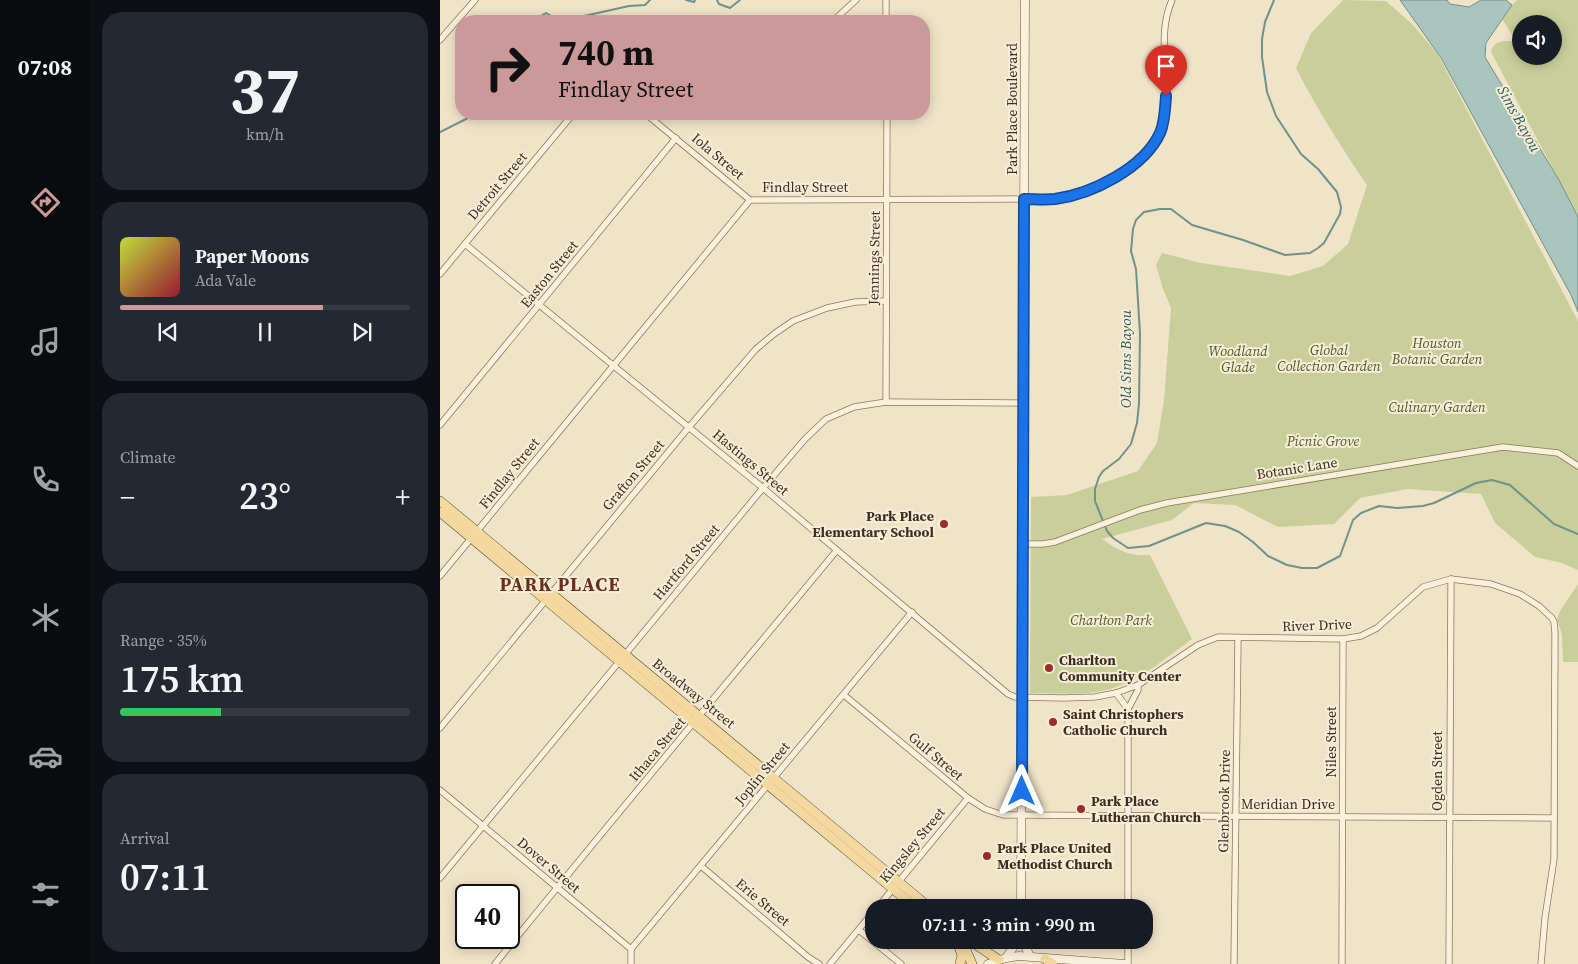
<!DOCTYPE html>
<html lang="en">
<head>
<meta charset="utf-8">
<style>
	body { margin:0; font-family:"Source Serif 4",serif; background:#242831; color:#f1f3f6; height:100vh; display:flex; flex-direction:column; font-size:19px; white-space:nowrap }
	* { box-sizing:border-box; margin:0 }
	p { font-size:16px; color:#9ea1a6 }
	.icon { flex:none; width:28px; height:28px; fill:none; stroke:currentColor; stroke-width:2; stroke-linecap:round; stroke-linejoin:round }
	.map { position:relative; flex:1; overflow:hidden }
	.drawer { display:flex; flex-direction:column; gap:12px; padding:12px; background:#0d0f14; width:350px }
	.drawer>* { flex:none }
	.hud { position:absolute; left:15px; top:15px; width:475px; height:105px; border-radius:20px; box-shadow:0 2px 12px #0003; background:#cc999b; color:#111; overflow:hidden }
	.tools { position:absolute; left:1072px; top:15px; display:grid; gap:10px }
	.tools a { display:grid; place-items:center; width:50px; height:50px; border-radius:50%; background:#171b24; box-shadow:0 2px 12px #0003; font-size:25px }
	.speed { position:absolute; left:15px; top:884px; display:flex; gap:10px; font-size:25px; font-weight:700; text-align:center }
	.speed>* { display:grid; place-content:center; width:65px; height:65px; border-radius:50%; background:#171b24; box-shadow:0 2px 12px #0003; line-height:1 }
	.speed .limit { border:2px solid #111; border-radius:8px; background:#fff; color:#111 }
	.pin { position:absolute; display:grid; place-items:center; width:42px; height:42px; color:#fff; margin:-51px -21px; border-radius:50% 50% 50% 0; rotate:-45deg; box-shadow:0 0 5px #0007 }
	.pin .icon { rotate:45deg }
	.me { position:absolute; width:55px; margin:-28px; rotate:0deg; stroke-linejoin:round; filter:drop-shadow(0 0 4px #0008) }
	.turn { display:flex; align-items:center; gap:18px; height:105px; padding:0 20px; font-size:22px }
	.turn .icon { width:65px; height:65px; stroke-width:2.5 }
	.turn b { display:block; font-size:35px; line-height:42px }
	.big { font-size:38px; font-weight:600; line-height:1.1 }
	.drawer .card { flex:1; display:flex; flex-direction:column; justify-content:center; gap:8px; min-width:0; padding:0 18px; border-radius:20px; background:#242831 }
	.drawer .dial { align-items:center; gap:0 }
	.dial b { font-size:65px; line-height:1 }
	.song { display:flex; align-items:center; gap:15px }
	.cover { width:60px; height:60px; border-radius:8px; background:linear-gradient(135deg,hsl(70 70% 55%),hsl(350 70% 35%)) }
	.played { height:5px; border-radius:2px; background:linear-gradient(90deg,#cc999b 70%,#363941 70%) }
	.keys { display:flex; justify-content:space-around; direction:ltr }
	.heat { display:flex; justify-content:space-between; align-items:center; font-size:28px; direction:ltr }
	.charge { height:8px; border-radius:4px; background:linear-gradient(90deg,#34c759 35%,#363941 0) }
	.trip { position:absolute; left:425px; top:899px; width:288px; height:50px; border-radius:20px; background:#171b24; box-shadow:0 2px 12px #0003; font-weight:600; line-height:50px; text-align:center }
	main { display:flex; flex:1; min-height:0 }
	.tabs { display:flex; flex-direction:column; width:90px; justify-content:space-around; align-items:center; background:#090b0e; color:#9ea1a6 }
	.tabs .icon { width:35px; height:35px }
	.tabs .on { color:#cc999b }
	.tabs b { font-size:22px; color:#f1f3f6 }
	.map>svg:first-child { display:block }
	.green { fill:#c9cf9b; fill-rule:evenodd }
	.water { fill:#a9c4bc; stroke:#6f938a }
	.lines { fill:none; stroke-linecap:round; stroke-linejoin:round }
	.stream { stroke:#6f938a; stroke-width:2 }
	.street-casing { stroke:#8d765c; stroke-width:7 }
	.secondary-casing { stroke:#6f573f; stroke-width:9 }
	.primary-casing { stroke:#5b4430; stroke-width:10 }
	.street { stroke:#faf1dc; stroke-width:5.5 }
	.secondary { stroke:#faf1dc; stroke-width:8 }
	.primary { stroke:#f3d9a0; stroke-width:9 }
	.route-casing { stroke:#114b97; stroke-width:12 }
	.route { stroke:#1a73e8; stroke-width:9 }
	.poi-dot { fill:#9e2a2b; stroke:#f7eed8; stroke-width:2 }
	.labels { text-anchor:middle; stroke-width:4; stroke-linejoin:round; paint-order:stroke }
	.street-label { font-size:14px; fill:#3d2e20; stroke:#f7eed8 }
	.park-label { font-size:14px; font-style:italic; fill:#4d5a26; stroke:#f7eed8 }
	.poi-label { font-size:14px; font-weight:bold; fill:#3d2e20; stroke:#f7eed8; text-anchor:start }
	.water-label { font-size:15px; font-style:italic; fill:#2f5d5a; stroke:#f7eed8 }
	.district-label { font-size:19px; font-weight:bold; letter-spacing:1px; fill:#6b2e1e; stroke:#f7eed8 }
</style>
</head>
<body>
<main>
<nav class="tabs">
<b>07:08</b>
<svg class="icon on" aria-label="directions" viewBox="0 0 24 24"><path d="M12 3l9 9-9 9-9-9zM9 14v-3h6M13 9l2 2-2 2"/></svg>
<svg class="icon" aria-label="music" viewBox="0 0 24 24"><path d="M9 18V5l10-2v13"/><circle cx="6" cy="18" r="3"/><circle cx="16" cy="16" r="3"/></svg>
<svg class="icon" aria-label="phone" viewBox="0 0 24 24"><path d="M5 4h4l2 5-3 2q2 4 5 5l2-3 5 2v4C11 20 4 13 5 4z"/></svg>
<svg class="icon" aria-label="climate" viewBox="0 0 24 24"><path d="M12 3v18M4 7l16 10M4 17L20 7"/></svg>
<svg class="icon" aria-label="car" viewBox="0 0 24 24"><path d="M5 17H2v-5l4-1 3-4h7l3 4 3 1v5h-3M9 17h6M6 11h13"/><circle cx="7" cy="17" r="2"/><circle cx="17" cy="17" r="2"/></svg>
<svg class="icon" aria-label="filters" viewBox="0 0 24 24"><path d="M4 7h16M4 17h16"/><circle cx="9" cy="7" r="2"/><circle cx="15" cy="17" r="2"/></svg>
</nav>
<section class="drawer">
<div class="card dial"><b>37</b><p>km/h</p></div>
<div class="card">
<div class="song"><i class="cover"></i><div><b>Paper Moons</b><p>Ada Vale</p></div></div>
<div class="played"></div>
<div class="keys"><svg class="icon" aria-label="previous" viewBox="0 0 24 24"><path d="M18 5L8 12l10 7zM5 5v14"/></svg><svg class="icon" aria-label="pause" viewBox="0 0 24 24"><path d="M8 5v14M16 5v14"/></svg><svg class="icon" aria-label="next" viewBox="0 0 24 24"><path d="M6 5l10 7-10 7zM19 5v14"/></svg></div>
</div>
<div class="card"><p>Climate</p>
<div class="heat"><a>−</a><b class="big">23°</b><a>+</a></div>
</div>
<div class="card"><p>Range · 35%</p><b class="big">175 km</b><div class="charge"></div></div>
<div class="card"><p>Arrival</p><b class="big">07:11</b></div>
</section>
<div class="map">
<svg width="1138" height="964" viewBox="0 0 1138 964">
	<rect width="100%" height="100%" fill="#f0e4c8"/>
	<g class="green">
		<path d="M903 0 946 1 972 24 997 53 1138 321V570L1122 563 1095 557 1055 523 1041 494 968 489 920 498 894 524 838 527 795 505 754 503 732 520 662 539C679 551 689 556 710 555L752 639C727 657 701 680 670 689 645 696 616 693 590 693L591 497 627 495 698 471 717 443 724 400 731 308 723 289 716 265 722 253 761 263 850 276 883 266 908 244 927 185C901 147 877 109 856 68L871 33Z"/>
		<path d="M1077 0H1138V216L1051 52C1054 39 1065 41 1076 41L1062 19 1072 5ZM1081 24H1114V56H1081Z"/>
		<path d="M1138 584V662H1123L1122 635 1117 619 1120 611Z"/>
	</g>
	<path class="water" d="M960 0H1007L1010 4 1029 7 1041 0H1066L1072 5 1046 43 1045 57 1119 180 1138 217V312L1131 295 1001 58Z"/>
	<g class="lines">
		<g class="stream">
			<path d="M246 0 254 2 255 0"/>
			<path d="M277 0 279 4 290 8 300 0"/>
			<path d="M834 0 825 22 822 39V57L827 92 836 116 861 154 878 169 897 192 901 207 900 214 884 243 878 248 870 253 845 255 803 240 752 225 731 209H720L704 212 696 220 693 229 691 251 696 269 700 333 699 404 697 423 691 444 679 459 663 471 659 477 655 489V501L667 531 673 538 688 548 709 546 766 523 785 526 799 532 813 542 828 556 847 565 862 568H877L900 556 913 520 921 513 939 506 957 508 983 506 994 503 1036 483 1052 480 1070 485 1114 524 1138 534"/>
			<path d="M92 21 106 13 116 19 135 18 189 6 205 5 210 0"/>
			<path d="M0 132 28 118 31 114"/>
		</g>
		<g class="street-casing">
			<g id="street">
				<path d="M446 0V21"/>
				<path d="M393 21 416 0"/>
				<path d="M0 40 35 0"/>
				<path d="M206 114 310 200"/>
				<path d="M25 244 323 488 568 694 575 697 623 698 655 697 676 693 698 685 758 645 778 637 903 639 921 636 937 628 983 587 1011 579 1051 584 1080 594 1099 606 1112 618 1114 622 1115 633 1114 859 1105 918 1101 964"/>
				<path d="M0 274 133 114"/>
				<path d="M446 402 447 114"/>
				<path d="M0 425 236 138"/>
				<path d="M583 544H603L615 542 700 510 727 503 1063 447 1118 453 1138 466"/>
				<path d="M0 576 310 200 615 199C674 184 728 159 727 90 726 59 719 30 732 0"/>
				<path d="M676 693 688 709"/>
				<path d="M404 695 528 798 545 809 563 815 1114 818"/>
				<path d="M0 728 249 427 316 349 334 334 353 321 387 308 415 302 446 301"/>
				<path d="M0 790 191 949V964"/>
				<path d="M261 866 368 957 379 964"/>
				<path d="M0 878 323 488 365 439 386 419 414 407 446 402 584 403"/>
				<path d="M437 908 528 798"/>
				<path d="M688 908V709L698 690V685"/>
				<path d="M419 930 461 964"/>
				<path d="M191 949 472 612"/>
				<path d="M55 964C167 825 283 688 397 550"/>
				<path d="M390 964 434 911"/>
				<path d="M688 964V940"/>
				<path d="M794 964 798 638"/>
				<path d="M902 964 903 639"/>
				<path d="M1009 964 1011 579"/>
			</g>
		</g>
		<g class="secondary-casing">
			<g id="secondary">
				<path d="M581 908 585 0"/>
				<path d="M582 940 590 956"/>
				<path d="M566 958 578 940"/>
				<path d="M548 964 566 958 579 956 684 964"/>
			</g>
		</g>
		<g class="primary-casing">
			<g id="primary">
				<path d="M0 501 490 908"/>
				<path d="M0 512 476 908"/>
				<path d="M516 940 526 950 532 964"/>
				<path d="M529 940 559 960"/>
				<path d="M518 944 522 955 520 964"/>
				<path d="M605 959 613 964"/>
			</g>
		</g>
		<use href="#street" class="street"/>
		<use href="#secondary" class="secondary"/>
		<use href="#primary" class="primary"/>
	</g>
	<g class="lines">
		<g class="route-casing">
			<path id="route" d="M582 791 584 199C594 199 605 200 615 199 652 194 704 168 720 133 725 122 725 108 726 96"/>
		</g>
		<use href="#route" class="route"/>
	</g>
	<g class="poi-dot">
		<circle cx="504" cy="524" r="5"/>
		<circle cx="609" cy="668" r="5"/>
		<circle cx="613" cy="722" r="5"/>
		<circle cx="641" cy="809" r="5"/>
		<circle cx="547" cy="856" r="5"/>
	</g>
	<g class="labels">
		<g class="street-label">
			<text transform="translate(572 109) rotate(-90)" y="5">Park Place Boulevard</text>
			<text transform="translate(278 156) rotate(40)" y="5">Iola Street</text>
			<text transform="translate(57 186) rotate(-50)" y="5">Detroit Street</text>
			<text x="365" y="192">Findlay Street</text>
			<text transform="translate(434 258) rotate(-89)" y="5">Jennings Street</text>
			<text transform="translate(109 274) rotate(-51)" y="5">Easton Street</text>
			<text transform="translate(311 462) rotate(40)" y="5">Hastings Street</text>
			<text transform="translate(857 468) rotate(-9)" y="5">Botanic Lane</text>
			<text transform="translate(69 473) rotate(-51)" y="5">Findlay Street</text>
			<text transform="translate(193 475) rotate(-50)" y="5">Grafton Street</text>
			<text transform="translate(246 562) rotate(-50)" y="5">Hartford Street</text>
			<text transform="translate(877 625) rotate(-2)" y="5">River Drive</text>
			<text transform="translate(254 693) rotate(39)" y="5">Broadway Street</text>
			<text transform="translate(891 742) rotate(-90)" y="5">Niles Street</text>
			<text transform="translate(217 749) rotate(-50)" y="5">Ithaca Street</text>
			<text transform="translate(496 756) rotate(40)" y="5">Gulf Street</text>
			<text transform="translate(997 771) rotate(-90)" y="5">Ogden Street</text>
			<text transform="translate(322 773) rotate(-50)" y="5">Joplin Street</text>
			<text transform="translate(784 801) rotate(-89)" y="5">Glenbrook Drive</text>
			<text x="848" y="809">Meridian Drive</text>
			<text transform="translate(472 845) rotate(-50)" y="5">Kingsley Street</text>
			<text transform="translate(109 865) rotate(40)" y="5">Dover Street</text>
			<text transform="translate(323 902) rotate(40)" y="5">Erie Street</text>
		</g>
		<g class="park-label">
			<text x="997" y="348">Houston<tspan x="997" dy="16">Botanic Garden</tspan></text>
			<text x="889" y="355">Global<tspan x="889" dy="16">Collection Garden</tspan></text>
			<text x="798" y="356">Woodland<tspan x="798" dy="16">Glade</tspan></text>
			<text x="997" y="412">Culinary Garden</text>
			<text x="883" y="446">Picnic Grove</text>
			<text x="671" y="625">Charlton Park</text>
		</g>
		<g class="poi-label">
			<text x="494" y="521" text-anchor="end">Park Place<tspan x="494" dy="16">Elementary School</tspan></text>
			<text x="619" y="665">Charlton<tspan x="619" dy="16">Community Center</tspan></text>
			<text x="623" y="719">Saint Christophers<tspan x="623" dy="16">Catholic Church</tspan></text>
			<text x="651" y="806">Park Place<tspan x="651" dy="16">Lutheran Church</tspan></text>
			<text x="557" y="853">Park Place United<tspan x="557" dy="16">Methodist Church</tspan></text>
		</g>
		<g class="water-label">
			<text transform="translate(1079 119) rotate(61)" y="5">Sims Bayou</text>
			<text transform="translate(686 359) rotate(-90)" y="5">Old Sims Bayou</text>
		</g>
		<g class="district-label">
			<text x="120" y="591">PARK PLACE</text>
		</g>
	</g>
</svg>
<div class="tools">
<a><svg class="icon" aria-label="sound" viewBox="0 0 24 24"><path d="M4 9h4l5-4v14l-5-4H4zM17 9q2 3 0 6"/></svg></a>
</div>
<div class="speed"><div class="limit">40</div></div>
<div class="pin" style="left:726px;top:96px;background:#d93025"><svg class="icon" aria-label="arrive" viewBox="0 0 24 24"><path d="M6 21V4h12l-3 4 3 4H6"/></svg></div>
<svg class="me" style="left:582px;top:791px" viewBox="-20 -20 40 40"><path d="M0-17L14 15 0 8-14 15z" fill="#1a73e8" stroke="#fff" stroke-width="4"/></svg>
<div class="trip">07:11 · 3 min · 990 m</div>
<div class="hud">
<div class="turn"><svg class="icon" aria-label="right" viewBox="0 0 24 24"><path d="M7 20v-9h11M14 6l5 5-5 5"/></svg><div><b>740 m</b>Findlay Street</div></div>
</div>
</div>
</main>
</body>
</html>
